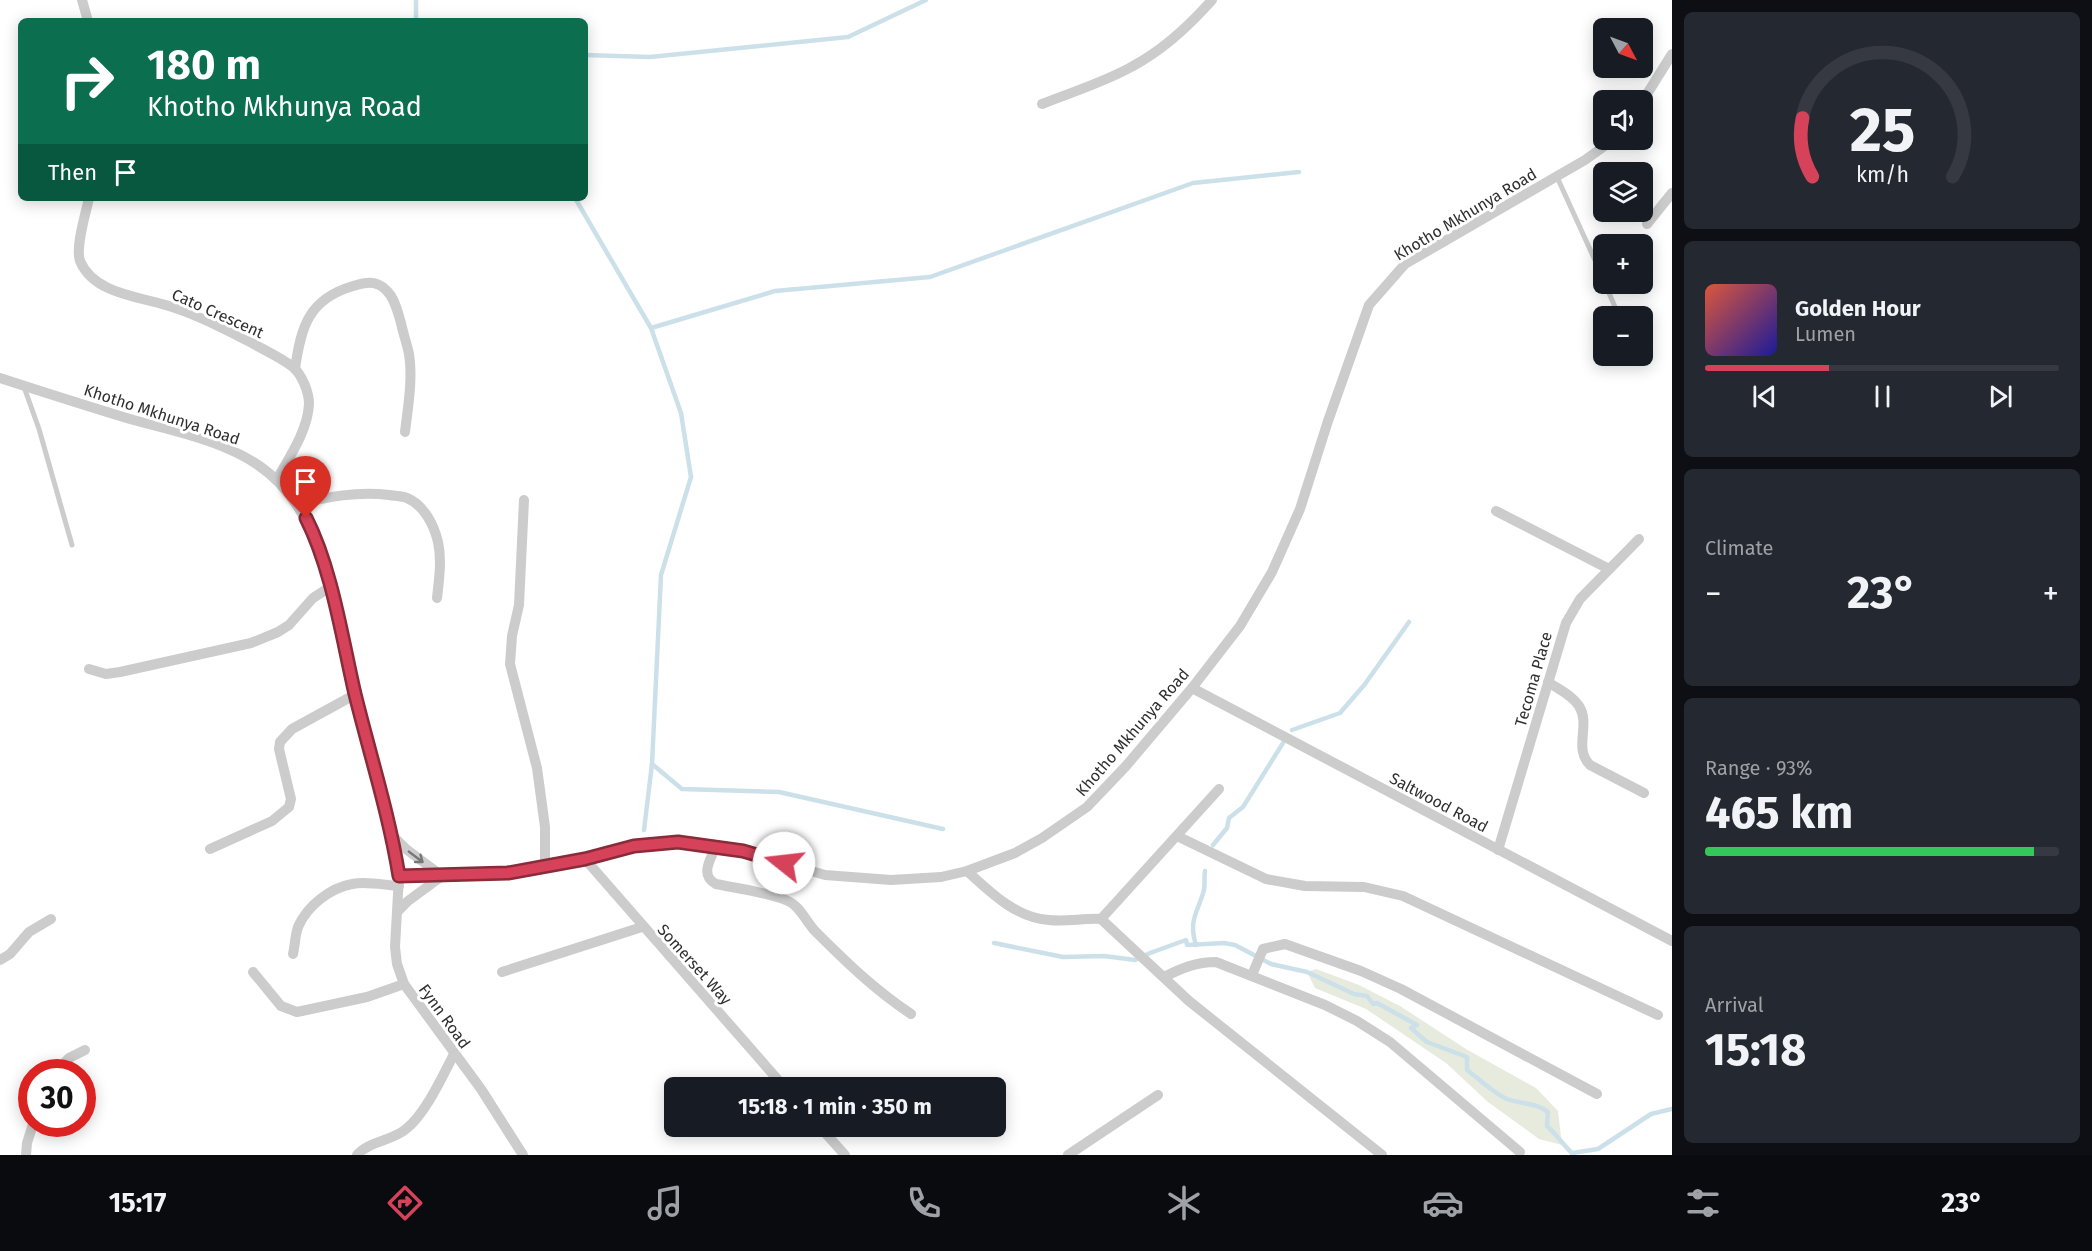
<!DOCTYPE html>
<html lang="en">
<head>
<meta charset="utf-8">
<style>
	body { margin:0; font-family:"Fira Sans",sans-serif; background:#242831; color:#f1f3f6; height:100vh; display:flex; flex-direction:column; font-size:22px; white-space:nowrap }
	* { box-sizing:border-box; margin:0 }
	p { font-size:20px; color:#9ea1a6 }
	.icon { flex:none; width:33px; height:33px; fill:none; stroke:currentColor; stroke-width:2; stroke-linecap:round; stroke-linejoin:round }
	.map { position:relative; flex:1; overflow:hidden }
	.drawer { display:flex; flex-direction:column; gap:12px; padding:12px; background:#0d0f14; width:420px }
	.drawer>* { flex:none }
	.guide { position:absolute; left:18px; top:18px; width:570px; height:183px; border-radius:9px; box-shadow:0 3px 15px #0003; background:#0b6e4f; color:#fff; overflow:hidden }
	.needle { width:39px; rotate:131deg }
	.buttons { position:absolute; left:1593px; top:18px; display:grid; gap:12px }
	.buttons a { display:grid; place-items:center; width:60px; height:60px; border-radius:9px; background:#171b24; box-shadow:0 3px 15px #0003; font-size:30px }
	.speed { position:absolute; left:18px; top:1059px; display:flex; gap:12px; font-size:30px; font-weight:700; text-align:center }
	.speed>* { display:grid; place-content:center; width:78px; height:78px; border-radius:50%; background:#171b24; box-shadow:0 3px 15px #0003; line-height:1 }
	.speed .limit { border:9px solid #d22; background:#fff; color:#111 }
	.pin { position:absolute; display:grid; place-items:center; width:51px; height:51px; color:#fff; margin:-62px -26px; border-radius:50% 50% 50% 0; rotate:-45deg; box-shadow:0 0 6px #0007 }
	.pin .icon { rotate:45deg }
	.me { position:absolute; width:66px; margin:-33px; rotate:286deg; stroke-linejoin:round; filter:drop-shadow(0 0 4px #0008) }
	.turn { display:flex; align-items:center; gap:21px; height:126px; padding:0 30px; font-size:27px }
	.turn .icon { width:78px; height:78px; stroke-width:2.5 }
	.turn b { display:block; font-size:42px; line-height:51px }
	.then { display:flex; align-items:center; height:57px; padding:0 30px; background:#0003; gap:12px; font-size:22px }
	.big { font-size:45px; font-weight:700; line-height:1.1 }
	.drawer .widget { flex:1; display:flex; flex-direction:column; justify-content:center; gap:9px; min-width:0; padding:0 21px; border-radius:9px; background:#242831 }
	.drawer .dial { align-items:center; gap:0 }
	.dial svg { height:156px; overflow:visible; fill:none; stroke:#363941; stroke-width:7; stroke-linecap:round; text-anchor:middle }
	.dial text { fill:#f1f3f6; stroke:none }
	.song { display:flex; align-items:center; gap:18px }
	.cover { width:72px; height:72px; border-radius:9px; background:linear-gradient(135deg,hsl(10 70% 55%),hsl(240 70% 35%)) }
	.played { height:6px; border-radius:3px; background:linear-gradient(90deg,#d5425a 35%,#363941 35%) }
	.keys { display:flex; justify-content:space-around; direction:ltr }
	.heat { display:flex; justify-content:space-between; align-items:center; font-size:33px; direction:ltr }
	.charge { height:9px; border-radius:4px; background:linear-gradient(90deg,#34c759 93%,#363941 0) }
	.trip { position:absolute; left:664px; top:1077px; width:342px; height:60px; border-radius:9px; background:#171b24; box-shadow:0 3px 15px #0003; font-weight:700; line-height:60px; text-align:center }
	.tab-bar { display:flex; height:96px; justify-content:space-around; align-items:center; background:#090b0e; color:#9ea1a6 }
	.tab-bar .icon { width:42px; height:42px }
	.tab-bar .selected { color:#d5425a }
	.tab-bar b { font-size:27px; color:#f1f3f6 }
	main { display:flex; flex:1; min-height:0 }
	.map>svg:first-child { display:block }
	.green { fill:#e6ebde }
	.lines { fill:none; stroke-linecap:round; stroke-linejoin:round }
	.stream { stroke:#cce0e9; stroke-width:4.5 }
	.lane { stroke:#ccc; stroke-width:5 }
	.street { stroke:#ccc; stroke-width:10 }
	.oneway { stroke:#767676 }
	.route-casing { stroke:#8a2b3a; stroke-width:15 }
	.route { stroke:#d5425a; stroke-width:10 }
	.labels { text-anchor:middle; stroke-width:6; stroke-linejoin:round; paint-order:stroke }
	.street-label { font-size:16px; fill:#2f2f2f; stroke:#fff }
</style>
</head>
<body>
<main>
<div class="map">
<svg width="1672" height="1155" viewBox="0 0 1672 1155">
	<rect width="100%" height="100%" fill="#fff"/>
	<path class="green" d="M1316 969 1359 985 1400 1006 1466 1049 1536 1088 1558 1111 1562 1145 1539 1139 1488 1102 1446 1063 1366 1009 1315 988 1307 972Z"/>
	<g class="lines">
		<g class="stream">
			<path d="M416 21V0"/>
			<path d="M585 55 650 57 848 37 926 0"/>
			<path d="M575 198 651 328 681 413 691 477 661 575 652 764 644 830"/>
			<path d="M651 328 775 291 930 277 1193 183 1299 172"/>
			<path d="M1292 730 1340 713 1365 684 1409 622"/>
			<path d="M652 764 682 789 779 792 943 829"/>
			<path d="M1213 845 1227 828 1229 818 1243 807 1283 743"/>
			<path d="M994 943 1063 957 1104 956 1135 960 1150 953 1186 940 1187 945 1224 943 1235 945 1271 964 1307 972 1354 994 1367 996 1373 1004 1377 1003 1417 1025 1411 1028 1427 1042 1467 1057V1070C1478 1078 1495 1094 1507 1099 1521 1104 1537 1103 1548 1112L1547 1126C1557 1135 1564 1146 1574 1155"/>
			<path d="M1196 945C1188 920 1198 912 1204 890 1205 884 1204 877 1205 871"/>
			<path d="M1572 1153 1598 1149 1651 1114 1672 1109"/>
		</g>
		<g class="lane">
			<path d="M1557 177 1604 280"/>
			<path d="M1605 284 1619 316"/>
			<path d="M24 387 39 429 72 545"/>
		</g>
		<g class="street">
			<path d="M82 0 88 21"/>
			<path d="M1642 102 1672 54"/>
			<path d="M1042 104C1072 92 1105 82 1133 66 1163 50 1189 26 1212 0"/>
			<path d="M89 198C86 213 75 247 80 261 93 292 134 296 162 304 192 312 222 328 250 342 264 350 280 357 293 367 302 375 309 392 309 404 308 430 289 458 277 479"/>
			<path d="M1647 224 1672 193"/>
			<path d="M295 369C301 326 309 299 353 286 366 282 376 280 386 290 395 298 398 313 401 323 403 333 407 344 409 354 413 380 408 406 405 432"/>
			<path d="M0 378C43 392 87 406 130 419 173 431 221 440 258 465 327 511 337 619 355 693 367 741 381 787 392 834L399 876 395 947 397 964 404 984 481 1089 523 1155"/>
			<path d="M524 500 519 605 512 636 510 664 537 768 545 827V866"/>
			<path d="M298 504C328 497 357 491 389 495 395 496 402 496 407 498 424 505 434 525 438 542 442 560 439 580 437 598"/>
			<path d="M1496 511 1609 569"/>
			<path d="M89 669 106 674 120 672 251 643 278 632 289 625 313 598 330 587"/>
			<path d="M1548 682C1558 689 1572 695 1579 706 1591 725 1573 748 1590 765L1644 793"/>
			<path d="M1192 688 1672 941"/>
			<path d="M392 835 406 849 442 876 408 901 398 911"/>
			<path d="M1177 836 1266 879 1305 886 1364 887 1403 896 1658 1015"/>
			<path d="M716 846C711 859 699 875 716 884 735 888 772 893 788 901 800 906 807 923 816 932 846 962 875 990 911 1014"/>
			<path d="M210 849 272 821 289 807 291 799 279 749 280 742 292 729 356 694"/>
			<path d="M1498 850 1566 623 1580 599 1639 539"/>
			<path d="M585 859 785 1088"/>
			<path d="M967 871C990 892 1016 918 1049 920 1066 922 1084 918 1101 919L1189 1001 1382 1155"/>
			<path d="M399 876 508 873 585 859 634 846 678 842 743 851 825 875 891 880 941 877 967 871 1015 853 1042 838 1087 807 1126 766 1192 688 1240 626 1272 572 1300 509 1328 421 1369 305 1405 264 1585 160 1613 140"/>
			<path d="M1101 919 1219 789"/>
			<path d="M293 954C295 946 295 935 298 927 307 906 330 888 352 884 366 881 384 885 399 886"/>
			<path d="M0 960 10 954 29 932 51 919"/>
			<path d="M253 972 281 1006 297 1012 367 997 404 984"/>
			<path d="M502 972 642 927"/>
			<path d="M1252 975 1263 949 1285 944 1361 971 1401 989 1597 1094"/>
			<path d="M1164 977C1182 968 1196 962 1216 962L1325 1005 1357 1021 1390 1042 1520 1152"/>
			<path d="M56 1072 69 1058 85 1050"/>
			<path d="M819 1126 845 1155"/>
			<path d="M26 1155 27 1143 33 1124"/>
			<path d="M357 1155C369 1141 392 1141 406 1129 425 1115 443 1075 454 1054"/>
			<path d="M1068 1155 1158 1095"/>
		</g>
	</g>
	<defs><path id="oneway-shaft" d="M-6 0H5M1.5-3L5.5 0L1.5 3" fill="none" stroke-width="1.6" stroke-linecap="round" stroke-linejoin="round" transform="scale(1.5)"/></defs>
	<use class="oneway" href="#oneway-shaft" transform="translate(416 857) rotate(37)"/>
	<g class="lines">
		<g class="route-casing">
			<path id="route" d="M306 518C332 569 342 638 355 694 370 755 389 814 399 876L508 873 585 859 634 846 678 842 743 851 784 863"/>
		</g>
		<use href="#route" class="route"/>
	</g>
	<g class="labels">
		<g class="street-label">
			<text transform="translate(1465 214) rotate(-31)" y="6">Khotho Mkhunya Road</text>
			<text transform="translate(218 313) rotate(24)" y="6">Cato Crescent</text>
			<text transform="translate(162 414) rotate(18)" y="6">Khotho Mkhunya Road</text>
			<text transform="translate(1533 679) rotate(-74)" y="6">Tecoma Place</text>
			<text transform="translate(1132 732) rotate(-49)" y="6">Khotho Mkhunya Road</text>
			<text transform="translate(1439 802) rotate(28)" y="6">Saltwood Road</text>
			<text transform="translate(695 964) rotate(48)" y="6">Somerset Way</text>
			<text transform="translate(445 1016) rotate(54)" y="6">Fynn Road</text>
		</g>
	</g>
</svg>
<div class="buttons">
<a><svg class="needle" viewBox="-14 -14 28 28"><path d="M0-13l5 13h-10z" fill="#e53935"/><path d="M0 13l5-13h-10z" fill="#9ea1a6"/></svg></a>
<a><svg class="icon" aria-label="sound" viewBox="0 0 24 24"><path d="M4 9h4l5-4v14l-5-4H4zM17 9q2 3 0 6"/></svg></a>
<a><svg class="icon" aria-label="layers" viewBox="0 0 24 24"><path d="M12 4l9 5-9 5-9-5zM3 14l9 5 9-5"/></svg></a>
<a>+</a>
<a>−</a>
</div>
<div class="speed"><div class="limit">30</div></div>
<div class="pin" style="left:306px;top:518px;background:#d93025"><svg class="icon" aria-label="arrive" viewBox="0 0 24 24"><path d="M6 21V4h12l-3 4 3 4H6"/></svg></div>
<svg class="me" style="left:784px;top:863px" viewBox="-20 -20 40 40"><circle r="19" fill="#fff"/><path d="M0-13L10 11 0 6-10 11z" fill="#d5425a"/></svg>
<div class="trip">15:18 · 1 min · 350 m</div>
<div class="guide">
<div class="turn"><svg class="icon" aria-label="right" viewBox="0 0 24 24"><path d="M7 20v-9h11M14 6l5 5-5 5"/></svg><div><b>180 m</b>Khotho Mkhunya Road</div></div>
<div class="then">Then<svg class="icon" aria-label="arrive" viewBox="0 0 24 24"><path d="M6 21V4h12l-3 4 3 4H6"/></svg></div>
</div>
</div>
<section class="drawer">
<div class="widget dial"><svg viewBox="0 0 100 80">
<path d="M14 69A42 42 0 1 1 86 69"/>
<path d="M14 69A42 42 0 0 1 9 39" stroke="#d5425a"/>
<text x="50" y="56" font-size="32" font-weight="700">25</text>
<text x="50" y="72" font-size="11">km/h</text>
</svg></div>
<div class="widget">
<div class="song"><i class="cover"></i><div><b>Golden Hour</b><p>Lumen</p></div></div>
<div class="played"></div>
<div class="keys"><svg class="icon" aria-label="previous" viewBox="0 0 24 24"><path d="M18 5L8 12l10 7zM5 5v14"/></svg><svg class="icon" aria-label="pause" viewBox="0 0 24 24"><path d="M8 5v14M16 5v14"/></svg><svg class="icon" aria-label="next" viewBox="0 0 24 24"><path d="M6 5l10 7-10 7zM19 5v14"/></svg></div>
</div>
<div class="widget"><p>Climate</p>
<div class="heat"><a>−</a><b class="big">23°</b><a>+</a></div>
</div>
<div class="widget"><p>Range · 93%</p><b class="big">465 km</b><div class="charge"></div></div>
<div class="widget"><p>Arrival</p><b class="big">15:18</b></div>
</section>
</main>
<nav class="tab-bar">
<b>15:17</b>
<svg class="icon selected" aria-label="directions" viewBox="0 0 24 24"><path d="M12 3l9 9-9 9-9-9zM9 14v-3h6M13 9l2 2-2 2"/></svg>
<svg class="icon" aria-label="music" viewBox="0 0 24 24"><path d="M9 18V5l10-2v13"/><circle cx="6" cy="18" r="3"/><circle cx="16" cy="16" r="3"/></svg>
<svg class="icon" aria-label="phone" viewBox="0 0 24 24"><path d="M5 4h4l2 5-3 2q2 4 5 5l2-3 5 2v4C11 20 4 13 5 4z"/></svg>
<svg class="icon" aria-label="climate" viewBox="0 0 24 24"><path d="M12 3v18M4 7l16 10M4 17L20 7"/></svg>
<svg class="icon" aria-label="car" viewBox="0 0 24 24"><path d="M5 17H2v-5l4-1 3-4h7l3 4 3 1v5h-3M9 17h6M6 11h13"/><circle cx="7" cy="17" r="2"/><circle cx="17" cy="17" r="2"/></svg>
<svg class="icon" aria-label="filters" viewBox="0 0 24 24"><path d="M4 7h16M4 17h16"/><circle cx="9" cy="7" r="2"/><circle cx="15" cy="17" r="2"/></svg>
<b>23°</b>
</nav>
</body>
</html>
